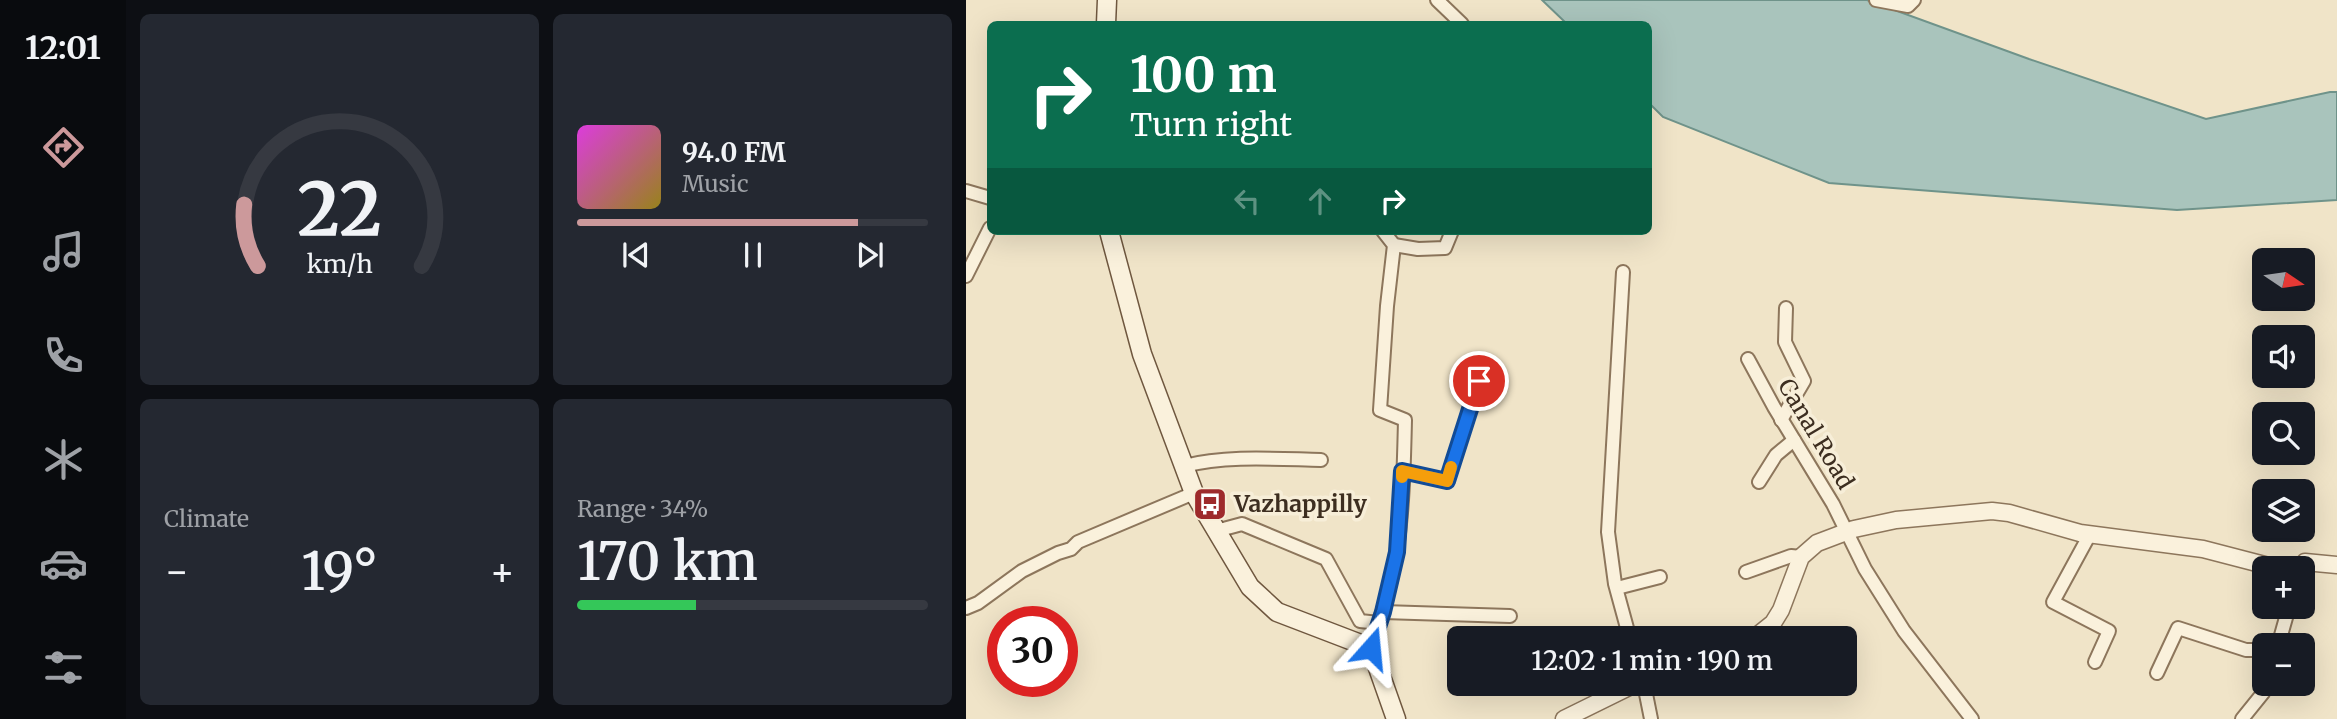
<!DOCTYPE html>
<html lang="en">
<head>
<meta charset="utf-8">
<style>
	body { margin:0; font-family:Merriweather,serif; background:#242831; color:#f1f3f6; height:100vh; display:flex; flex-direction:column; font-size:26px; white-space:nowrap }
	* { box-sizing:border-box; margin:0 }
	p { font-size:23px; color:#9ea1a6 }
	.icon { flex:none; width:38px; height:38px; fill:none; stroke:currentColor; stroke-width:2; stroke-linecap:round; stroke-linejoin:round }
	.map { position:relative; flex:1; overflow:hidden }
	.side { display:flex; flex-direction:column; gap:14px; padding:14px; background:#0d0f14; width:840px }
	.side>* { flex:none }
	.hud { position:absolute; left:21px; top:21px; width:665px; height:214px; border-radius:10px; box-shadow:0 7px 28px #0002; background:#0b6e4f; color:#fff; overflow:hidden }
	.needle { width:46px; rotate:103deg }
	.controls { position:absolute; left:1286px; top:248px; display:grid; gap:14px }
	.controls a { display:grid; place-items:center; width:63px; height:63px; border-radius:10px; background:#171b24; box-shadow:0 7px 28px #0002; font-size:35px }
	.speed { position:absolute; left:21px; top:606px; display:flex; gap:14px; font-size:35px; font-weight:700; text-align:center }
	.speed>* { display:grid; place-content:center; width:91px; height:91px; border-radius:50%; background:#171b24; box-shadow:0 7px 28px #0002; line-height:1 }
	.speed .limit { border:10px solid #d22; background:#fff; color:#111 }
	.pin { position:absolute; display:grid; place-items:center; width:60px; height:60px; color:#fff; margin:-30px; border:4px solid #fff; border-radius:50%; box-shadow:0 2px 7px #0007 }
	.me { position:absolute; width:77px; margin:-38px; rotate:18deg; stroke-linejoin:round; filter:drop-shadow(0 0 5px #0008) }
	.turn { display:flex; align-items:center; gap:24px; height:147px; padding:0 28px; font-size:32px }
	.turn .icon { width:91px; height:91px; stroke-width:2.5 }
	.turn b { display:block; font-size:49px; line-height:60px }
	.lanes { display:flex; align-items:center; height:66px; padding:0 28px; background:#0003; justify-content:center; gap:35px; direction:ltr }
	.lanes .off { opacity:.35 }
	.big { font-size:52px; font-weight:600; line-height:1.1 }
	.side .card { flex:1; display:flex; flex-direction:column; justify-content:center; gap:10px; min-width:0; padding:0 24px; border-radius:10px; background:#242831 }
	.side .dial { align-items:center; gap:0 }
	.dial svg { height:182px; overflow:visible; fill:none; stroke:#363941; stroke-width:7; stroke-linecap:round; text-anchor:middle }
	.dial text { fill:#f1f3f6; stroke:none }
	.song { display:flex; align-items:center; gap:21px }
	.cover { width:84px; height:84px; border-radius:10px; background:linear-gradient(135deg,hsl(300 70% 55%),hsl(50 70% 35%)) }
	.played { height:7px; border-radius:4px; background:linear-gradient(90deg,#cc999b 80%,#363941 80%) }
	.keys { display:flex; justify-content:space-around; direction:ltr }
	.heat { display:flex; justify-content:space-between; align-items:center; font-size:38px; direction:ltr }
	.charge { height:10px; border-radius:5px; background:linear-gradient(90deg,#34c759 34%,#363941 0) }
	.side .tiles { flex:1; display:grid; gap:14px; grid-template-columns:repeat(2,1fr) }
	.trip { position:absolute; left:481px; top:626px; width:410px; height:70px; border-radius:10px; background:#171b24; box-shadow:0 7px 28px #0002; font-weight:600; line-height:70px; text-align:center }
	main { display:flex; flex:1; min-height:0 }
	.menu { display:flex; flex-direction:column; width:126px; justify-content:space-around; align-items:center; background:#090b0e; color:#9ea1a6 }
	.menu .icon { width:49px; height:49px }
	.menu .active { color:#cc999b }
	.menu b { font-size:32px; color:#f1f3f6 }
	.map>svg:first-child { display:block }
	.water { fill:#a9c4bc; stroke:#6f938a; stroke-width:2 }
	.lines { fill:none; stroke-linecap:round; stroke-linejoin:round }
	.minor-casing { stroke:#8d765c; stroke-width:16 }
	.tertiary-casing { stroke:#8d765c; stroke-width:19 }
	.secondary-casing { stroke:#6f573f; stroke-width:21 }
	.minor { stroke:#faf1dc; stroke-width:12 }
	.tertiary { stroke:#faf1dc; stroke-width:16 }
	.secondary { stroke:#faf1dc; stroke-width:18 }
	.route-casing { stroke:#114b97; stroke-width:18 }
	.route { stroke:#1a73e8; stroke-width:12 }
	.slow { stroke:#f59e0b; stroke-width:12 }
	.labels { text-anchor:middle; stroke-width:7; stroke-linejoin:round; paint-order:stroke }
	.street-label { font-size:23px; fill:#3d2e20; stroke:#f7eed8 }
	.poi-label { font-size:23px; font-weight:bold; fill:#3d2e20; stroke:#f7eed8; text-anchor:start }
</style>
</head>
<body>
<main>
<nav class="menu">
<b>12:01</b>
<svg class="icon active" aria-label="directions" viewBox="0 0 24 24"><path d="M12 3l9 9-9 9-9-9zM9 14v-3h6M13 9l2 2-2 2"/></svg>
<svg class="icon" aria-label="music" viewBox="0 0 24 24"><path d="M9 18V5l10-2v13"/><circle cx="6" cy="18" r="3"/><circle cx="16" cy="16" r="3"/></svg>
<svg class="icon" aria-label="phone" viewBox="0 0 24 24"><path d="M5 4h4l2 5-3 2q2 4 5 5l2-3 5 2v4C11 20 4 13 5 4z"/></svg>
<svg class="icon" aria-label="climate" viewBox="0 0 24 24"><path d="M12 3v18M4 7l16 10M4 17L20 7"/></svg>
<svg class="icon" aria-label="car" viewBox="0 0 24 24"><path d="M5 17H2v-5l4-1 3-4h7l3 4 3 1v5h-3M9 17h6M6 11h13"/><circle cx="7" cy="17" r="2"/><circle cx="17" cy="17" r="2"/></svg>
<svg class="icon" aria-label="filters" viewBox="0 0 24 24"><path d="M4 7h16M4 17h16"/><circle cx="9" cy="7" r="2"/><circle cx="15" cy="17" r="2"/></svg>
</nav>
<section class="side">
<div class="tiles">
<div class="card dial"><svg viewBox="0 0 100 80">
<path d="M14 69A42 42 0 1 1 86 69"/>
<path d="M14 69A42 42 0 0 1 8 42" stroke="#cc999b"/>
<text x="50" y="56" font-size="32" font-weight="700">22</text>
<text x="50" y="72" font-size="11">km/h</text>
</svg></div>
<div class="card">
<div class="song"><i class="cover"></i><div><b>94.0 FM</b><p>Music</p></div></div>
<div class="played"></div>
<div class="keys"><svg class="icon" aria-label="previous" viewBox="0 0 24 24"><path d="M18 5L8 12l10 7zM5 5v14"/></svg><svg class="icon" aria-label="pause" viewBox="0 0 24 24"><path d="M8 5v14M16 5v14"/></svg><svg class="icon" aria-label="next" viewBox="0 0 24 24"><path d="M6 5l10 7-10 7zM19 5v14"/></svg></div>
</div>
<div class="card"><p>Climate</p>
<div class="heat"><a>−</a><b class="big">19°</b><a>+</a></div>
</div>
<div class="card"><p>Range · 34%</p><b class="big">170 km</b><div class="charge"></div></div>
</div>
</section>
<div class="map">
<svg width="1371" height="719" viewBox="0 0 1371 719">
	<rect width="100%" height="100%" fill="#f0e4c8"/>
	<path class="water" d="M576 0H901L1063 59 1240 119 1364 92H1371V200L1211 210 863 183 697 117 683 103 682 24H601Z"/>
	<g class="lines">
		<g class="minor-casing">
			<g id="minor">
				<path d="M471 0 496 24"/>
				<path d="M910 0 942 6 948 0"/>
				<path d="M0 191 24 198"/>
				<path d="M428 245 452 249 479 248 486 231"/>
				<path d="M657 272 642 532 649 584 664 639"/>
				<path d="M0 276 24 228"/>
				<path d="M782 359 808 407 867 504 899 569 938 631 1006 719"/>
				<path d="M815 420 838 381 819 342 820 308"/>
				<path d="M218 466C261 455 310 459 355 460"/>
				<path d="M436 471 481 481 513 381"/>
				<path d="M793 482 810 455 828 440"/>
				<path d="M250 531 276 524 360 559 394 621 413 623"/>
				<path d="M1124 534 1087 602 1143 631 1129 662"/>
				<path d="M780 572 825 556 835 557"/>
				<path d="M651 588 694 577"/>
				<path d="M0 608 12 603 56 571 92 553 105 549 112 542 228 493"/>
				<path d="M417 612 544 616"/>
				<path d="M1312 646 1323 607"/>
				<path d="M405 648C415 617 425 586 430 554 437 514 438 461 439 420L414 410 421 306 428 245 417 231"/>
				<path d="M1191 673 1212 628 1280 650H1298"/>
				<path d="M678 684 685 719"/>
				<path d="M1276 719 1297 693 1301 684"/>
			</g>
		</g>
		<g class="tertiary-casing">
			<g id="tertiary">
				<path d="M1334 569 1339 562 1371 565"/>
				<path d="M787 639 807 623 815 610 835 557 851 543 888 529 930 520 1026 511 1043 513 1114 533 1237 549 1314 569"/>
				<path d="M598 719 669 684"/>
			</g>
		</g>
		<g class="secondary-casing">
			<g id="secondary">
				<path d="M140 24 141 0"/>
				<path d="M143 231 176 354 228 493 284 587 311 612 405 648 430 719"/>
			</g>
		</g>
		<use href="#minor" class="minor"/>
		<use href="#tertiary" class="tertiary"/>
		<use href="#secondary" class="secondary"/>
	</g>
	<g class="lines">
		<g class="route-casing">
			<path id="route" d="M405 648 417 612 431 552 436 471 481 481 513 381"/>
		</g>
		<use href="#route" class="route"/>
		<path class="slow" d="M436 477V471L481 481 485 467"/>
	</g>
	<defs>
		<g id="bus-square" transform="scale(1.75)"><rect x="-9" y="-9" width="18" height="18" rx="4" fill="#9e2a2b" stroke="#f7eed8"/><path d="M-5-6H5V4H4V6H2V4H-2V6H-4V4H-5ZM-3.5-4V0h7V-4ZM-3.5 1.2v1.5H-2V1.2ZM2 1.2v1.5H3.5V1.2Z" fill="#fff"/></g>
	</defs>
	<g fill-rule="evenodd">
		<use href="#bus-square" x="244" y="504"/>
	</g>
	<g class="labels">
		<g class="street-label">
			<text transform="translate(850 434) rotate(59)" y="8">Canal Road</text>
		</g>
		<g class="poi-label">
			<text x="268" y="512">Vazhappilly</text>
		</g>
	</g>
</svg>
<div class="controls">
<a><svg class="needle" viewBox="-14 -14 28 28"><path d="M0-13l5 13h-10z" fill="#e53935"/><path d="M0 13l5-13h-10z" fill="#9ea1a6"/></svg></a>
<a><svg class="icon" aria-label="sound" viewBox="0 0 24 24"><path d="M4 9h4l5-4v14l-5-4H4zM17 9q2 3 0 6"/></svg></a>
<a><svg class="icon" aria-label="search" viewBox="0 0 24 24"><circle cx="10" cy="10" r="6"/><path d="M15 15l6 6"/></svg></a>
<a><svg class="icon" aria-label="layers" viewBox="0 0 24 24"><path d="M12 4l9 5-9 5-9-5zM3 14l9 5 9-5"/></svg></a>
<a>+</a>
<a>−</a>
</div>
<div class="speed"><div class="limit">30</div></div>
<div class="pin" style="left:513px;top:381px;background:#d93025"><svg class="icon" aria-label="arrive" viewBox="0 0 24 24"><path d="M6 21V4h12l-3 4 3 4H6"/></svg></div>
<svg class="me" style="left:405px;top:648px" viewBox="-20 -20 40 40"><path d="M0-17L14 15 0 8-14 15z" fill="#1a73e8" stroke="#fff" stroke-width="4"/></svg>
<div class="trip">12:02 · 1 min · 190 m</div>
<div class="hud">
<div class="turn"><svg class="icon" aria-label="right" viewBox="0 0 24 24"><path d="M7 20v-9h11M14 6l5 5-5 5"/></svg><div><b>100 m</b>Turn right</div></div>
<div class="lanes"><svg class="icon off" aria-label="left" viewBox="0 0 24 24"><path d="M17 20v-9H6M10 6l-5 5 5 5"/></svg><svg class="icon off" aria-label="ahead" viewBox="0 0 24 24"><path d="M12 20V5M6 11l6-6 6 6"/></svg><svg class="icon" aria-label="right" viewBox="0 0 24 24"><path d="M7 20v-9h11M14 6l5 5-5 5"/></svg></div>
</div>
</div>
</main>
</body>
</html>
